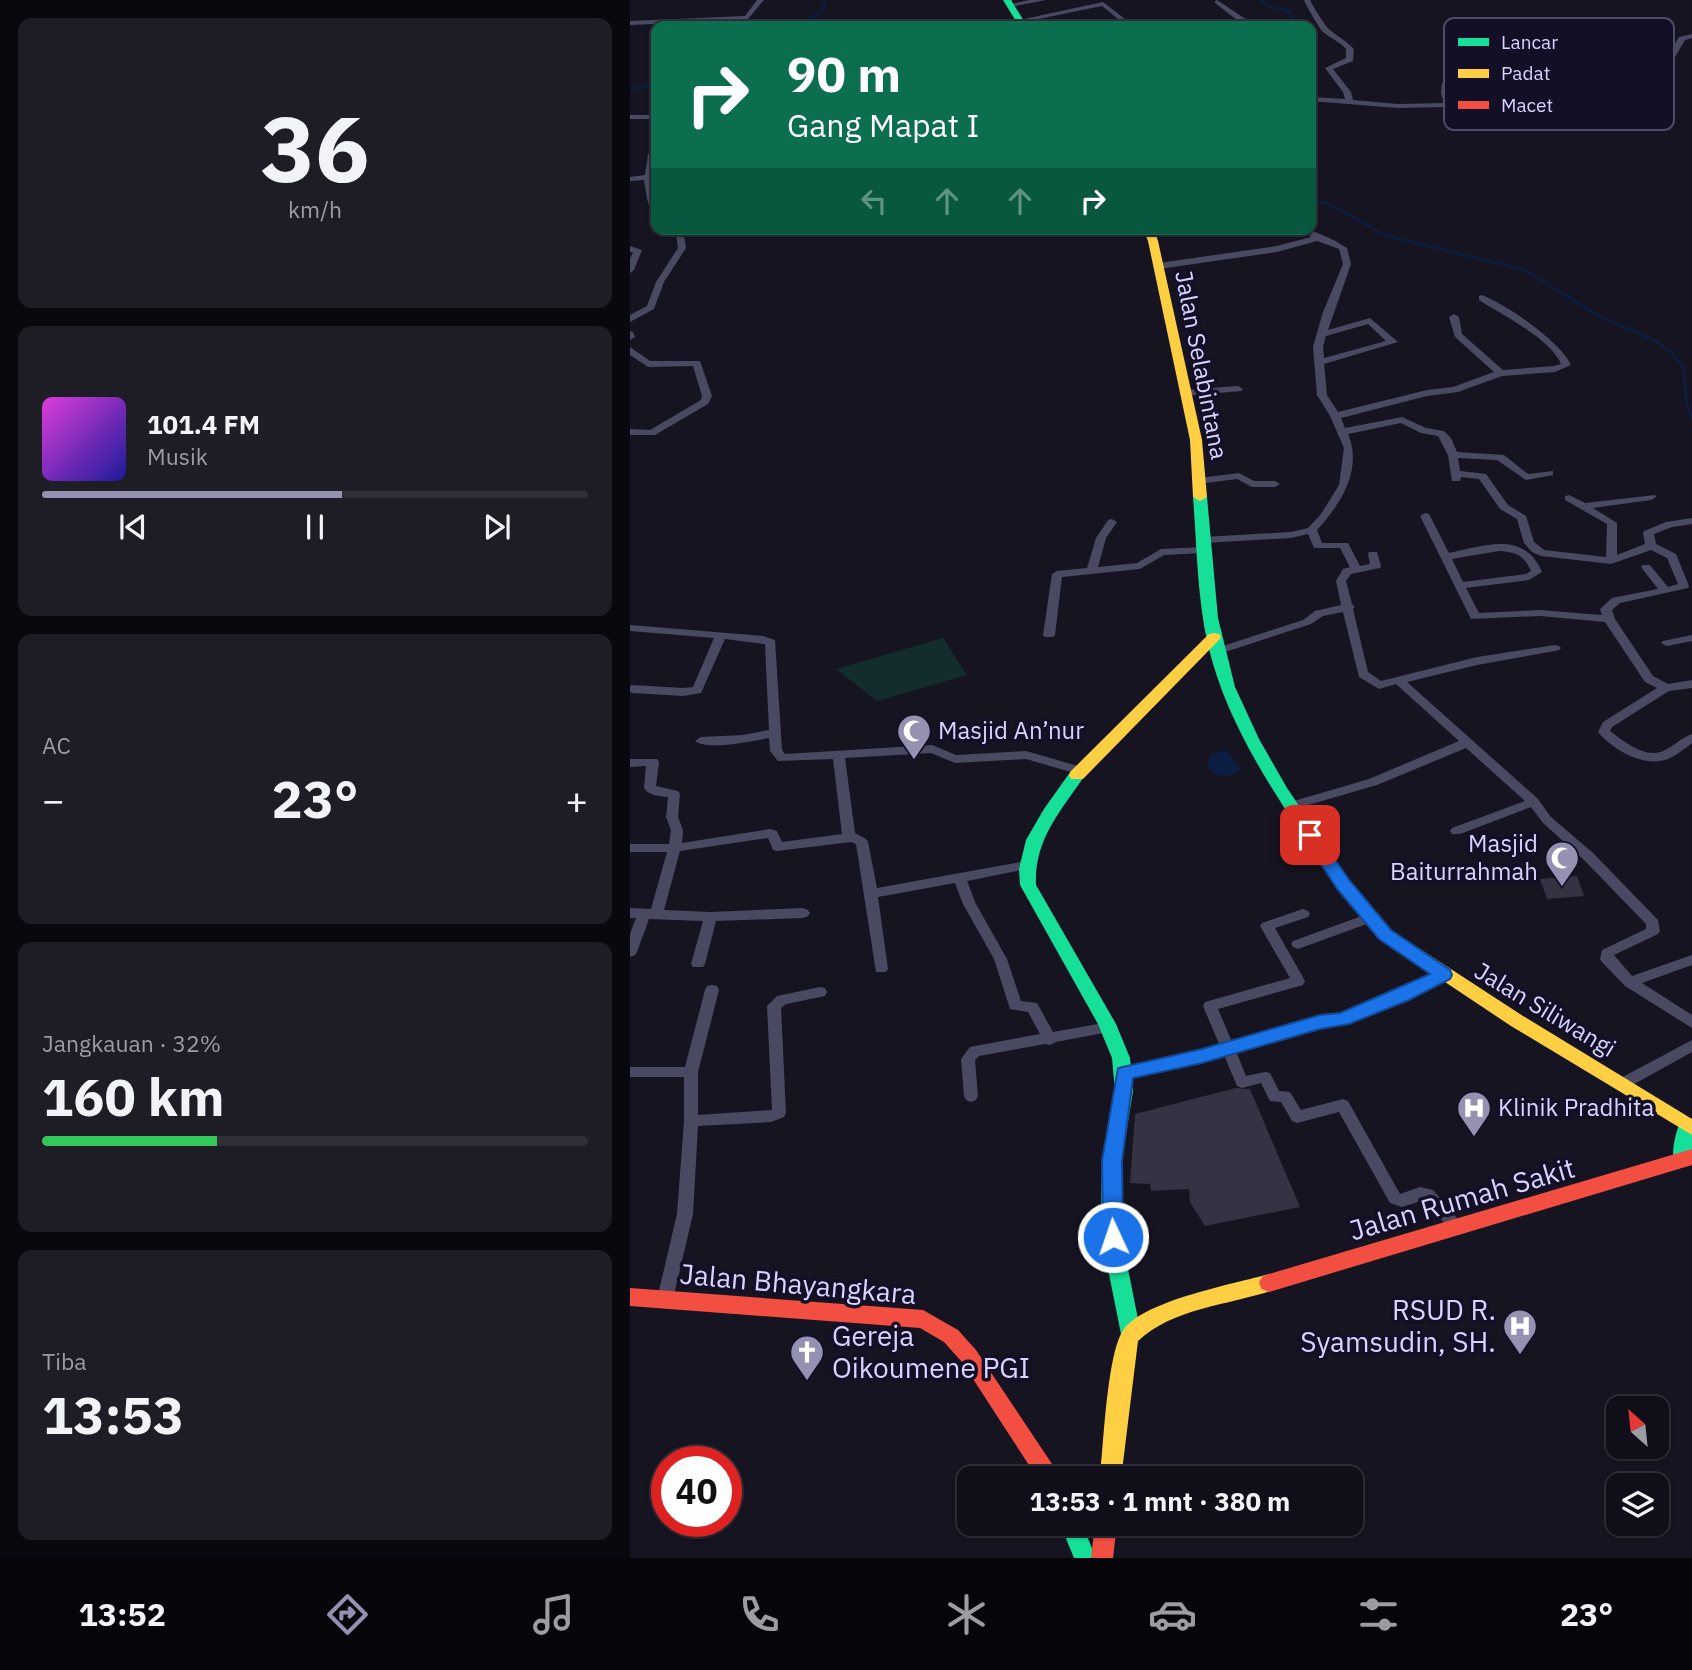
<!DOCTYPE html>
<html lang="id">
<head>
<meta charset="utf-8">
<style>
	body { margin:0; font-family:"IBM Plex Sans",sans-serif; background:#1e1d26; color:#f1f3f6; height:100vh; display:flex; flex-direction:column; font-size:26px; white-space:nowrap }
	* { box-sizing:border-box; margin:0 }
	p { font-size:23px; color:#9c9ca2 }
	.icon { flex:none; width:38px; height:38px; fill:none; stroke:currentColor; stroke-width:2; stroke-linecap:round; stroke-linejoin:round }
	.map { position:relative; flex:1; overflow:hidden }
	.side { display:flex; flex-direction:column; gap:18px; padding:18px; background:#09080e; width:630px }
	.side>* { flex:none }
	.banner { position:absolute; left:21px; top:21px; width:665px; height:214px; border-radius:14px; box-shadow:0 2px 5px #0004,0 0 0 2px #302f38; background:#0b6e4f; color:#fff; overflow:hidden }
	.needle { width:46px; rotate:333deg }
	.buttons { position:absolute; left:976px; top:1396px; display:grid; gap:14px }
	.buttons a { display:grid; place-items:center; width:63px; height:63px; border-radius:14px; background:#100f19; box-shadow:0 2px 5px #0004,0 0 0 2px #302f38; font-size:35px }
	.speed { position:absolute; left:21px; top:1446px; display:flex; gap:14px; font-size:35px; font-weight:700; text-align:center }
	.speed>* { display:grid; place-content:center; width:91px; height:91px; border-radius:50%; background:#100f19; box-shadow:0 2px 5px #0004,0 0 0 2px #302f38; line-height:1 }
	.speed .limit { border:10px solid #d22; background:#fff; color:#111 }
	.pin { position:absolute; display:grid; place-items:center; width:60px; height:60px; color:#fff; margin:-30px; border-radius:14px; box-shadow:0 4px 10px #0006 }
	.me { position:absolute; width:77px; margin:-38px; rotate:357deg; stroke-linejoin:round; filter:drop-shadow(0 0 5px #0008) }
	.turn { display:flex; align-items:center; gap:24px; height:147px; padding:0 21px; font-size:32px }
	.turn .icon { width:91px; height:91px; stroke-width:2.5 }
	.turn b { display:block; font-size:49px; line-height:60px }
	.lanes { display:flex; align-items:center; height:66px; padding:0 21px; background:#0003; justify-content:center; gap:35px; direction:ltr }
	.lanes .off { opacity:.35 }
	.big { font-size:52px; font-weight:800; line-height:1.1 }
	.side .tile { flex:1; display:flex; flex-direction:column; justify-content:center; gap:10px; min-width:0; padding:0 24px; border-radius:14px; background:#1e1d26 }
	.side .dial { align-items:center; gap:0 }
	.dial b { font-size:91px; line-height:1 }
	.song { display:flex; align-items:center; gap:21px }
	.cover { width:84px; height:84px; border-radius:10px; background:linear-gradient(135deg,hsl(300 70% 55%),hsl(240 70% 35%)) }
	.played { height:7px; border-radius:4px; background:linear-gradient(90deg,#9591b1 55%,#302f38 55%) }
	.keys { display:flex; justify-content:space-around; direction:ltr }
	.heat { display:flex; justify-content:space-between; align-items:center; font-size:38px; direction:ltr }
	.charge { height:10px; border-radius:5px; background:linear-gradient(90deg,#34c759 32%,#302f38 0) }
	.trip { position:absolute; left:327px; top:1466px; width:406px; height:70px; border-radius:14px; background:#100f19; box-shadow:0 2px 5px #0004,0 0 0 2px #302f38; font-weight:800; line-height:70px; text-align:center }
	.tabs { display:flex; height:112px; justify-content:space-around; align-items:center; background:#06060a; color:#9c9ca2 }
	.tabs .icon { width:49px; height:49px }
	.tabs .on { color:#9591b1 }
	.tabs b { font-size:32px; color:#f1f3f6 }
	main { display:flex; flex:1; min-height:0 }
	.map>svg:first-child { display:block }
	.green { fill:#132c2d }
	.water { fill:#0b1e41 }
	.lines { fill:none; stroke-linecap:round; stroke-linejoin:round }
	.stream { stroke:#0b1e41; stroke-width:2.5 }
	.building { fill:#343243 }
	.street { fill:#4a4962; fill-rule:evenodd }
	.fast { fill:#16e098; fill-rule:evenodd }
	.slow { fill:#ffcf43; fill-rule:evenodd }
	.jam { fill:#f24e42; fill-rule:evenodd }
	.route { fill:#1a73e8; stroke:#114b97; stroke-width:2 }
	.labels { text-anchor:middle; stroke-width:7; stroke-linejoin:round; paint-order:stroke }
	.street-label { font-size:24px; fill:#d9d4ff; stroke:#130f26 }
	.poi-label { font-size:24px; fill:#d9d4ff; stroke:#130f26; text-anchor:start }
	.near-street-label { font-size:28px; fill:#d9d4ff; stroke:#130f26 }
	.near-poi-label { font-size:28px; fill:#d9d4ff; stroke:#130f26; text-anchor:end }
	.key { fill:#130f26; stroke:#4e4a67; stroke-width:2 }
	.key-label { font-size:19px; fill:#d9d4ff }
</style>
</head>
<body>
<main>
<section class="side">
<div class="tile dial"><b>36</b><p>km/h</p></div>
<div class="tile">
<div class="song"><i class="cover"></i><div><b>101.4 FM</b><p>Musik</p></div></div>
<div class="played"></div>
<div class="keys"><svg class="icon" aria-label="previous" viewBox="0 0 24 24"><path d="M18 5L8 12l10 7zM5 5v14"/></svg><svg class="icon" aria-label="pause" viewBox="0 0 24 24"><path d="M8 5v14M16 5v14"/></svg><svg class="icon" aria-label="next" viewBox="0 0 24 24"><path d="M6 5l10 7-10 7zM19 5v14"/></svg></div>
</div>
<div class="tile"><p>AC</p>
<div class="heat"><a>−</a><b class="big">23°</b><a>+</a></div>
</div>
<div class="tile"><p>Jangkauan · 32%</p><b class="big">160 km</b><div class="charge"></div></div>
<div class="tile"><p>Tiba</p><b class="big">13:53</b></div>
</section>
<div class="map">
<svg width="1062" height="1558" viewBox="0 0 1062 1558">
	<rect width="100%" height="100%" fill="#161421"/>
	<path class="green" d="M313 638 337 675 247 701 206 669Z"/>
	<path class="water" d="M597 750 611 770C599 779 588 777 577 768L580 754Z"/>
	<g class="lines">
		<g class="stream">
			<path d="M631 0 640 7 659 11 668 26"/>
			<path d="M169 26 193 10 195 0"/>
			<path d="M681 39 685 56 681 61"/>
			<path d="M0 89 26 84"/>
			<path d="M681 201 699 204 755 235 895 270 967 315 1026 341 1041 352 1054 369 1056 400 1062 420"/>
		</g>
	</g>
	<g class="building">
		<path d="M947 876 954 896 917 899 910 879Z"/>
		<path d="M606 1088 620 1089 670 1207 575 1226 560 1202 559 1189 521 1191 520 1184 500 1183 505 1114Z"/>
	</g>
	<g class="lines">
		<g class="street">
			<path d="M127 0H134L117 20 0 25V21L115 16Z"/>
			<path d="M399 0H416L380 7 377 5Z"/>
			<path d="M587 0 623 24V26H616L612 23 588 26 607 20 585 3V1Z"/>
			<path d="M674 0H680C684 9 691 18 696 26 700 32 716 40 724 49L723 61 703 69 721 92 723 100 768 104 814 103 811 93 812 83 816 81 820 83 819 93 822 101 849 94 863 88 877 77 912 67 987 61 973 38 974 36H980L994 60 1033 57 1039 54 1049 37 1062 34V38L1055 40 1045 57 1038 61 913 71 883 81 869 92 855 98 814 107 768 108 681 101V97L715 99 713 92 695 68 716 58V49C709 41 700 38 692 31 690 29 675 4 674 0Z"/>
			<path d="M473 2 495 19V21L474 26H463L488 19 472 6 389 23 385 21Z"/>
			<rect x="0" y="115" width="26" height="4"/>
			<path d="M23 146H26L23 182 26 204V218L23 217 17 199 14 180 0 181V177L15 175 18 155Z"/>
			<path d="M38 229H53L56 248 34 282 24 309 0 322V315L17 306 26 282 48 248 46 233Z"/>
			<path d="M671 229C683 229 707 241 717 248L721 264 698 330 740 318 768 342 694 364 697 395 708 412 797 390 823 387 864 372 825 337 819 317 824 314 829 317 832 334 873 370 924 366 931 364C920 338 872 315 849 300V296L852 295C877 305 930 341 941 365L925 372 872 376 828 392 797 396 711 418 715 428 772 417 796 428 814 431 821 438 827 452 874 455 898 474 923 471V475L896 480 867 460 828 458 830 471 856 474 878 505 896 516 904 542 914 550 976 557 977 524 935 500V496L939 495 955 503 1025 495 1026 497 1021 500 963 508 987 523V555L1015 544 1013 533 1014 531 1036 522 1062 518V524L1042 527 1024 534 1026 544 1046 554 1059 586 1058 588 990 603 982 610 985 619 1023 676 1038 684 1062 680V688L1039 691 982 727 980 731C996 743 1018 761 1037 749 1046 744 1053 737 1062 734V743C1054 749 1047 755 1038 759 1014 768 983 750 968 732L973 722 1027 688 1015 682 975 622 910 616 841 619 790 516 795 513 799 514 819 553C854 546 894 530 912 572L899 580 836 588 849 613 910 610 972 615 970 609 982 598 1028 589 1011 567 1012 565H1020L1038 587 1048 584 1037 558 1021 550 981 564 911 556 902 552 894 543 887 519 870 509 849 479 831 477 830 481H822L818 455 808 436 791 433 771 423 718 434C733 469 711 504 687 530L692 543H718L730 566 740 564 738 554 739 552H747L751 566 750 568 721 574 716 581 722 604 725 607 723 609 738 672 751 681 847 657 925 645 929 646 931 648 929 650 925 651 847 665 777 682 908 799 921 817 963 853 1028 920 1030 931 1028 934 984 955 1002 976 1062 955V965L1012 983 1062 1015V1028L995 986 972 962 970 959 972 950 1016 929V924L953 859 913 823 901 807 830 834H822L820 831 822 828 895 801 836 748 747 785 661 810 655 806 657 803 739 779 829 741 766 684 749 689 729 677 713 612 693 616 681 624 592 653H584L582 651 584 649 673 620 685 611 711 605 706 581 713 569 720 567 710 548H684L678 534 661 538 574 543 569 540 574 537 661 532 678 528 691 514 709 485 714 448 700 416 687 395 683 347 693 312 713 264 709 249 687 241 647 252 529 269 525 266 529 263 647 246 681 237ZM738 324 756 341 694 358 693 347 696 336ZM869 551C886 552 894 555 901 571L896 574 833 582 822 559Z"/>
			<path d="M0 246 12 250 4 270 0 273V259L3 252H0Z"/>
			<path d="M0 331 3 332 5 337 0 340Z"/>
			<path d="M0 347 20 361H70L82 396 78 404 25 435H0V429L20 430 71 400 72 396 63 366 18 367 0 355Z"/>
			<path d="M608 386 613 389 611 391 556 396 551 393 556 390Z"/>
			<path d="M609 473 624 481H645L650 484 645 487H622L607 479 569 484 564 481 569 478Z"/>
			<path d="M482 519 487 522 476 538 468 567 507 563 531 549 574 547 579 550 574 553 534 555 510 569 432 577 425 635 423 637H415L413 635 422 574 427 571 457 568 466 538 478 520Z"/>
			<path d="M0 625 133 636 145 640 152 750 155 754 302 745 326 755 396 751 455 768 457 771 451 775 396 759 325 763 301 753 215 758 225 833 236 839 238 842 247 888 396 861 401 862 402 865 401 868 337 881 346 904 377 959 391 1001 407 1003 423 1032 479 1022 484 1023 486 1027 484 1031 426 1042 420 1045 415 1044 349 1056 345 1060 348 1096 346 1100 341 1102 336 1100 334 1096 331 1059 340 1047 410 1034 398 1012 380 1009 364 959 333 904 325 883 248 897 258 969 256 972H246L226 844 221 842 147 851 143 850 138 838 50 851 34 910 81 912 173 908 178 910 180 913 178 916 173 918 86 921 75 964 73 967H63L61 964 73 921 19 919 7 952 5 955 0 957V934L6 918H0V908L21 909 37 852H0V844H39L41 830 36 817 38 797C29 796 19 796 14 788L16 766 0 767V759H27L29 762 26 786 48 791 50 794 48 817 53 830 52 843 140 829 147 831 152 842 212 834 203 759 148 761 140 751 139 738C123 741 77 751 65 741L71 737 113 735 139 730 135 644 95 639 71 693 53 696 2 693 0 692V686L2 685 53 688 63 687 84 638 0 631Z"/>
			<path d="M1062 635V641L1037 646 1031 643 1033 641Z"/>
			<path d="M673 909 678 911 680 914 678 917 645 928 675 981 673 985 588 1009 602 1042 690 1017 710 1015 767 991 808 971H818L820 975 818 979 777 999 717 1024 690 1027 606 1051 616 1076 635 1072 640 1073 649 1091 660 1092 671 1110 713 1099 718 1101 770 1194 790 1187 803 1190 833 1225 836 1229 833 1233 828 1235 823 1233 794 1200 772 1207 760 1203 709 1112 667 1123 662 1121 651 1102 640 1101 631 1083 612 1088 607 1086 594 1055 494 1078 489 1077 487 1073 489 1069 494 1068 590 1046 573 1006 575 1002 660 978 630 926 632 923Z"/>
			<path d="M740 913 745 915 747 918 745 921 668 949 663 947 661 944 663 941Z"/>
			<path d="M82 985 87 986 89 990 68 1072V1115L142 1110 137 1006 147 996 152 995 190 987 195 988 197 992 195 996 156 1004 151 1008 156 1113 154 1117 141 1122 68 1126 63 1214 43 1299 41 1304 35 1306 29 1304 27 1299 47 1214 54 1121V1077H0V1067H55L75 990 77 986Z"/>
			<path d="M1062 1040V1052L997 1088 992 1090 987 1088 985 1084 987 1080Z"/>
		</g>
		<g class="fast">
			<path d="M373 0H381L397 26H389Z"/>
			<path d="M570 493 577 497 588 618 605 687 629 739 657 788 720 882 738 904 736 908H724C703 884 686 857 669 830 631 773 594 713 578 645 567 597 567 546 563 497Z"/>
			<path d="M447 770 455 775C431 811 404 839 406 885L486 1024 500 1058 503 1091 492 1159 491 1203 498 1269 511 1334 508 1340 501 1343 494 1340 491 1334 478 1269 471 1203 472 1159 485 1091 482 1058 468 1024 390 885 389 869 396 840 414 809 441 771Z"/>
			<path d="M1058 1118 1062 1119V1156L1059 1164 1052 1167 1045 1164C1040 1153 1046 1131 1051 1120Z"/>
			<path d="M430 1524H452L466 1558H444Z"/>
		</g>
		<g class="slow">
			<path d="M513 229H524L528 241 572 440 577 497 570 501 563 497 560 440 518 241Z"/>
			<path d="M584 633 589 634 591 637 589 640 453 779H441L439 775 441 771 579 634Z"/>
			<path d="M730 898 736 900 761 930 893 1016 1062 1119V1135L881 1026 749 938 722 904 724 900Z"/>
			<path d="M639 1274 646 1277 649 1283 646 1289C601 1305 544 1307 508 1341L492 1471 488 1479H461L471 1466C474 1436 478 1350 494 1329 516 1300 604 1284 639 1274Z"/>
		</g>
		<g class="jam">
			<path d="M1062 1149V1165L639 1292 632 1289 629 1283 632 1277 639 1274Z"/>
			<path d="M0 1288 293 1310 328 1330 346 1350 432 1479H408L332 1362 314 1342 290 1328 0 1306Z"/>
			<path d="M465 1524H487L483 1558H461Z"/>
		</g>
	</g>
	<path class="route" d="M680 829 685 831 720 881 761 930 820 970 822 975 820 979 779 1000 719 1024 690 1029 572 1063 503 1078 492 1161 493 1237 490 1243 483 1245 476 1243 473 1237 472 1161 488 1068 572 1049 690 1015 710 1013 800 974 749 939 708 890 674 839 671 835Z"/>
	<defs>
		<g id="mosque-pin" transform="scale(1.75)"><path d="M0 17L-7.5 6A9.5 9.5 0 1 1 7.5 6Z" fill="#9591b1" stroke="#130f26"/><path d="M3.5-4.9A6 6 0 1 0 3.5 4.9A5 5 0 1 1 3.5-4.9Z" fill="#fff"/></g>
		<g id="hospital-pin" transform="scale(1.75)"><path d="M0 17L-7.5 6A9.5 9.5 0 1 1 7.5 6Z" fill="#9591b1" stroke="#130f26"/><path d="M-5-5h3v3.5h4V-5h3V5h-3V1.5h-4V5h-3Z" fill="#fff"/></g>
		<g id="church-pin" transform="scale(1.75)"><path d="M0 17L-7.5 6A9.5 9.5 0 1 1 7.5 6Z" fill="#9591b1" stroke="#130f26"/><path d="M-1.2-6h2.4v3.5h3.3v2.4h-3.3V6h-2.4V-.1h-3.3v-2.4h3.3Z" fill="#fff"/></g>
	</defs>
	<g fill-rule="evenodd">
		<use href="#mosque-pin" x="284" y="731"/>
		<use href="#mosque-pin" x="932" y="858"/>
		<use href="#hospital-pin" x="844" y="1108"/>
		<use href="#hospital-pin" x="890" y="1326"/>
		<use href="#church-pin" x="177" y="1352"/>
	</g>
	<g class="labels">
		<g class="street-label">
			<text transform="translate(571 365) rotate(79)" y="8">Jalan Selabintana</text>
			<text transform="translate(915 1010) rotate(31)" y="8">Jalan Siliwangi</text>
		</g>
		<g class="poi-label">
			<text x="308" y="739">Masjid An’nur</text>
			<text x="908" y="852" text-anchor="end">Masjid<tspan x="908" dy="28">Baiturrahmah</tspan></text>
			<text x="868" y="1116">Klinik Pradhita</text>
		</g>
		<g class="near-street-label">
			<text transform="translate(832 1199) rotate(-16)" y="10">Jalan Rumah Sakit</text>
			<text transform="translate(168 1284) rotate(5)" y="10">Jalan Bhayangkara</text>
		</g>
		<g class="near-poi-label">
			<text x="866" y="1320">RSUD R.<tspan x="866" dy="32">Syamsudin, SH.</tspan></text>
			<text x="202" y="1346" text-anchor="start">Gereja<tspan x="202" dy="32">Oikoumene PGI</tspan></text>
		</g>
	</g>
	<rect x="814" y="18" width="230" height="112" rx="10" class="key"/>
	<rect x="828" y="38" width="31" height="8" fill="#16e098"/>
	<rect x="828" y="69" width="31" height="9" fill="#ffcf43"/>
	<rect x="828" y="101" width="31" height="8" fill="#f24e42"/>
	<g class="key-label">
		<text x="871" y="49">Lancar</text>
		<text x="871" y="80">Padat</text>
		<text x="871" y="112">Macet</text>
	</g>
</svg>
<div class="buttons">
<a><svg class="needle" viewBox="-14 -14 28 28"><path d="M0-13l5 13h-10z" fill="#e53935"/><path d="M0 13l5-13h-10z" fill="#9c9ca2"/></svg></a>
<a><svg class="icon" aria-label="layers" viewBox="0 0 24 24"><path d="M12 4l9 5-9 5-9-5zM3 14l9 5 9-5"/></svg></a>
</div>
<div class="speed"><div class="limit">40</div></div>
<div class="pin" style="left:680px;top:835px;background:#d93025"><svg class="icon" aria-label="arrive" viewBox="0 0 24 24"><path d="M6 21V4h12l-3 4 3 4H6"/></svg></div>
<svg class="me" style="left:483px;top:1237px" viewBox="-20 -20 40 40"><circle r="17" fill="#1a73e8" stroke="#fff" stroke-width="3"/><path d="M0-11L8 9 0 5-8 9z" fill="#fff"/></svg>
<div class="trip">13:53 · 1 mnt · 380 m</div>
<div class="banner">
<div class="turn"><svg class="icon" aria-label="right" viewBox="0 0 24 24"><path d="M7 20v-9h11M14 6l5 5-5 5"/></svg><div><b>90 m</b>Gang Mapat I</div></div>
<div class="lanes"><svg class="icon off" aria-label="left" viewBox="0 0 24 24"><path d="M17 20v-9H6M10 6l-5 5 5 5"/></svg><svg class="icon off" aria-label="ahead" viewBox="0 0 24 24"><path d="M12 20V5M6 11l6-6 6 6"/></svg><svg class="icon off" aria-label="ahead" viewBox="0 0 24 24"><path d="M12 20V5M6 11l6-6 6 6"/></svg><svg class="icon" aria-label="right" viewBox="0 0 24 24"><path d="M7 20v-9h11M14 6l5 5-5 5"/></svg></div>
</div>
</div>
</main>
<nav class="tabs">
<b>13:52</b>
<svg class="icon on" aria-label="directions" viewBox="0 0 24 24"><path d="M12 3l9 9-9 9-9-9zM9 14v-3h6M13 9l2 2-2 2"/></svg>
<svg class="icon" aria-label="music" viewBox="0 0 24 24"><path d="M9 18V5l10-2v13"/><circle cx="6" cy="18" r="3"/><circle cx="16" cy="16" r="3"/></svg>
<svg class="icon" aria-label="phone" viewBox="0 0 24 24"><path d="M5 4h4l2 5-3 2q2 4 5 5l2-3 5 2v4C11 20 4 13 5 4z"/></svg>
<svg class="icon" aria-label="climate" viewBox="0 0 24 24"><path d="M12 3v18M4 7l16 10M4 17L20 7"/></svg>
<svg class="icon" aria-label="car" viewBox="0 0 24 24"><path d="M5 17H2v-5l4-1 3-4h7l3 4 3 1v5h-3M9 17h6M6 11h13"/><circle cx="7" cy="17" r="2"/><circle cx="17" cy="17" r="2"/></svg>
<svg class="icon" aria-label="filters" viewBox="0 0 24 24"><path d="M4 7h16M4 17h16"/><circle cx="9" cy="7" r="2"/><circle cx="15" cy="17" r="2"/></svg>
<b>23°</b>
</nav>
</body>
</html>
